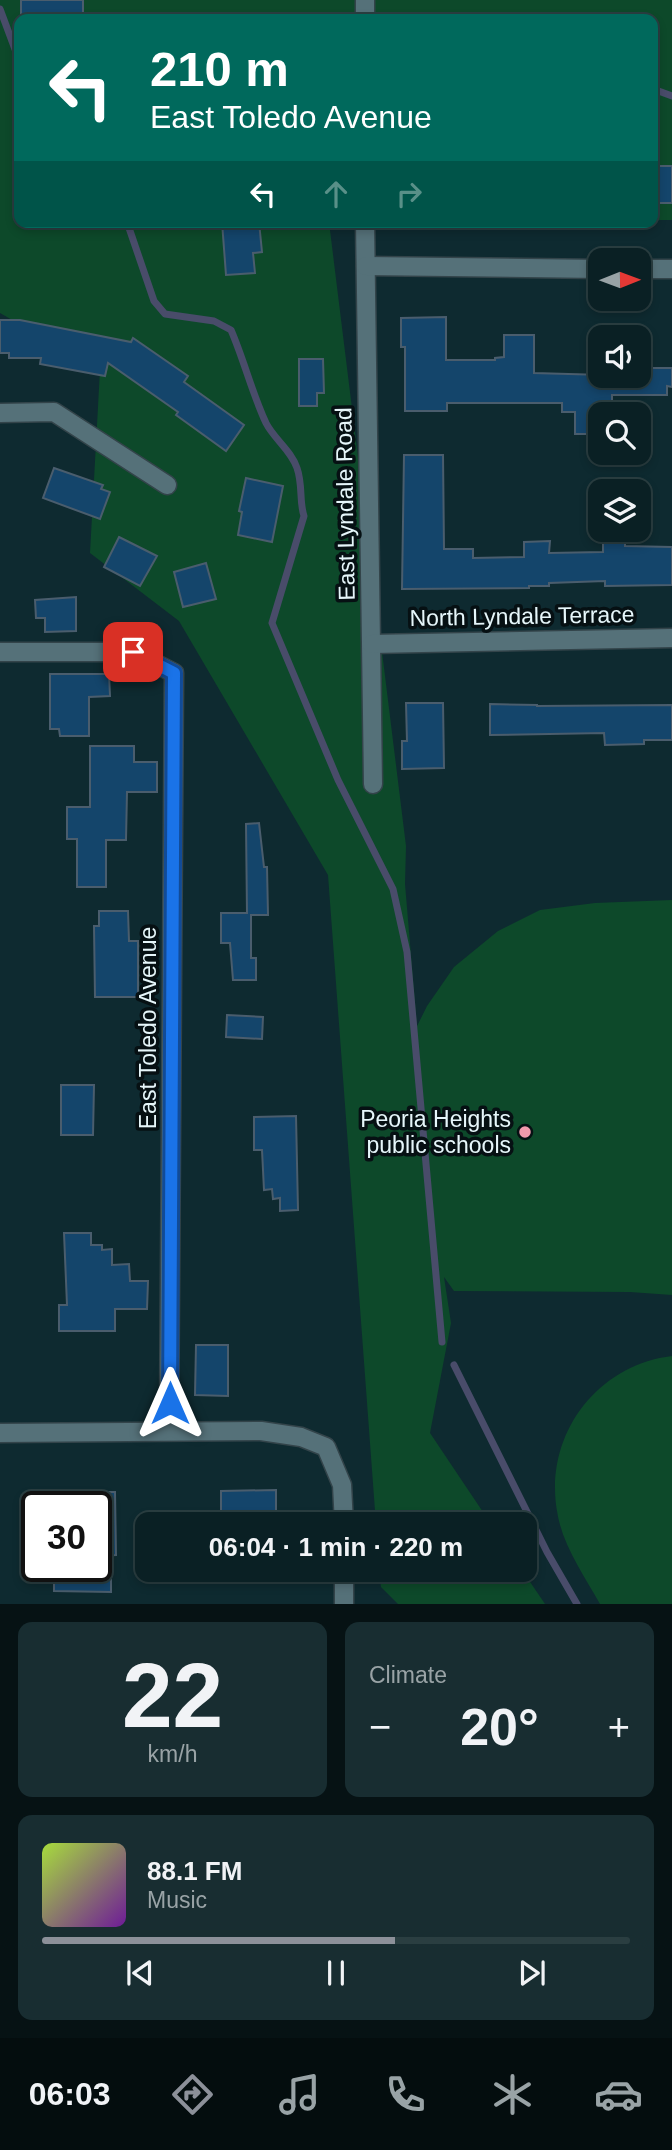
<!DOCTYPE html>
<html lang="en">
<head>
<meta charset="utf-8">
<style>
	body { margin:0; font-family:Arial,sans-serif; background:#182d31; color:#f1f3f6; height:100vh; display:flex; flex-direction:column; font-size:26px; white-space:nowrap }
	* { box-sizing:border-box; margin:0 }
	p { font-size:23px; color:#99a3a6 }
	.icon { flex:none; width:38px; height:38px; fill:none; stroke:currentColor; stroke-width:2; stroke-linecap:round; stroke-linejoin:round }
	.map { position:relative; height:1604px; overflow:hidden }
	.sheet { display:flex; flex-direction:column; gap:18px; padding:18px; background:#061214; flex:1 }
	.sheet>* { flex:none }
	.banner { position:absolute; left:14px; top:14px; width:644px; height:214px; border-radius:14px; box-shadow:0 4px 10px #0003,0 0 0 2px #2a3e41; background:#00695c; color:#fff; overflow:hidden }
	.needle { width:46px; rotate:89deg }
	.buttons { position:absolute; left:588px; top:248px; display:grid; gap:14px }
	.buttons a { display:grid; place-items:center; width:63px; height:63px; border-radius:14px; background:#0a2024; box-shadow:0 4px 10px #0003,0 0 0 2px #2a3e41; font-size:35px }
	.speed { position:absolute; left:21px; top:1491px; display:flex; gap:14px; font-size:35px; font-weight:700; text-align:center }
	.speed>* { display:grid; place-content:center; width:91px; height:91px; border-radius:50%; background:#0a2024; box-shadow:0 4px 10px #0003,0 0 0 2px #2a3e41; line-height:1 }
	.speed .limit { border:4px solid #111; border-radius:10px; background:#fff; color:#111 }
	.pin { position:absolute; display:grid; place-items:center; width:60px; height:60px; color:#fff; margin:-30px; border-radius:14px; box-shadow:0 4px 10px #0006 }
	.me { position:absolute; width:77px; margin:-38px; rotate:0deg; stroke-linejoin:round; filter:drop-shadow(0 0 5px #0008) }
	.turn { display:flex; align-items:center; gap:24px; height:147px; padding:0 21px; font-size:32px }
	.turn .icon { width:91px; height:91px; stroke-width:2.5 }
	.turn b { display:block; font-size:49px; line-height:60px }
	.lanes { display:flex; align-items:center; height:66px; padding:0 21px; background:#0003; justify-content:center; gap:35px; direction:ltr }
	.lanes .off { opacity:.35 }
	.big { font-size:52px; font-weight:700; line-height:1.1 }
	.sheet .widget { flex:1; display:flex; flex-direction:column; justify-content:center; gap:10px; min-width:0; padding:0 24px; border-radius:14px; background:#182d31 }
	.sheet .dial { align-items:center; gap:0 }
	.dial b { font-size:91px; line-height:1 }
	.song { display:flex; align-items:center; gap:21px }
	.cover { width:84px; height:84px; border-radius:10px; background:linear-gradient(135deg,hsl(80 70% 55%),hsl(280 70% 35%)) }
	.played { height:7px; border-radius:4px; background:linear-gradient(90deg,#8c9099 60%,#2a3e41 60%) }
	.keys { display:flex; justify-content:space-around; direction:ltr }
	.heat { display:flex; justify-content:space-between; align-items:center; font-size:38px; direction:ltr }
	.sheet .tiles { flex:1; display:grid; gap:18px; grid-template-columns:1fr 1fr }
	.widget:last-child { grid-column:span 2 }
	.trip { position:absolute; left:135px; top:1512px; width:402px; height:70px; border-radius:14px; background:#0a2024; box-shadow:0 4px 10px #0003,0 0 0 2px #2a3e41; font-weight:700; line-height:70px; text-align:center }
	.tabs { display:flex; height:112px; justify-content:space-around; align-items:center; background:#040d0e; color:#99a3a6 }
	.tabs .icon { width:49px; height:49px }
	.tabs .current { color:#8c9099 }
	.tabs b { font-size:32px; color:#f1f3f6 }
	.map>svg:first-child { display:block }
	.green { fill:#0d492a }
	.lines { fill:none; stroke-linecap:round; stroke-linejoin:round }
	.stream { stroke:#494c6a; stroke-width:7 }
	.building { fill:#14456b; stroke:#4a5d6d; stroke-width:2 }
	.street-casing { stroke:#33444a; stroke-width:21 }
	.street { stroke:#557179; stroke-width:18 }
	.route-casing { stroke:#114b97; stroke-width:18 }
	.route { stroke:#1a73e8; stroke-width:12 }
	.poi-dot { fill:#f29aad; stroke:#061013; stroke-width:2.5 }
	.labels { text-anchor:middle; stroke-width:7; stroke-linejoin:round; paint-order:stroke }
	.street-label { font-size:23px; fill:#e6f6fa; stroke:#061013 }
	.poi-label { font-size:23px; fill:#e6f6fa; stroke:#061013; text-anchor:end }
</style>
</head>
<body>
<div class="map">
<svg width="672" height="1604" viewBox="0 0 672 1604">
	<rect width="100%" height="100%" fill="#0e2a30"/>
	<g class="green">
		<path d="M0 0H672V220H653V19H19V222H329L406 846 405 884 417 1026 427 1006 454 967 498 931 540 910 595 903 672 900V1295L630 1292 454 1291 444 1277 451 1323 430 1433 491 1524H376L328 875 179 621 90 553 100 370 0 313Z"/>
		<path d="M672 1356V1604H600C584 1575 562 1545 557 1511 544 1436 596 1365 672 1356Z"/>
		<path d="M379 1570H522L545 1604H398L381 1587Z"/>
	</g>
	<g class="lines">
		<g class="stream">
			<path d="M0 9 19 60"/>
			<path d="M420 16 432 19"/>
			<path d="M653 89 672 96"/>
			<path d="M127 222 154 301 165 314 214 321 231 330C244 360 252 393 266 423 274 439 291 450 297 468 303 485 299 501 304 516L272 623 338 780 393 889 407 952 442 1342"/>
			<path d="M454 1365 547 1552 577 1604"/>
		</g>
	</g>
	<g class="building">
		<rect x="21" y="0" width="62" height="19"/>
		<rect x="653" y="166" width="19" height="37"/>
		<path d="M222 222H259L262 252 253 253 255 273 226 275Z"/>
		<path d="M446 317V360H495V358L504 357V335H534V373L639 376V368H672V387L667 386V395H612V413H599V434H575V412H562V403H447V411H405V347H401V318Z"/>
		<path d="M0 320H20L131 342 133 338 188 376 184 382 244 425 226 451 176 415 178 412 108 363 105 376 40 364 41 358H9V353H0Z"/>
		<path d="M299 359H323L324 393H317V406H299Z"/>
		<path d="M404 455H443L444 549H473V558L524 557V542L550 541 549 553 603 552V541H625V546L672 547V585L605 586V581L549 583V586H529V588L402 589Z"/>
		<path d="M54 468 103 485 101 489 110 492 100 519 43 498Z"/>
		<path d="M246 478 283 486 272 542 238 535 242 512 239 511Z"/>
		<path d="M119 537 157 556 140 586 104 567Z"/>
		<path d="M206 563 216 599 183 607 174 572Z"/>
		<path d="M76 597V631L45 632V618H36L35 600Z"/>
		<path d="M50 674H109L110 696 89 697V736H60L59 729H50Z"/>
		<path d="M406 703H443L444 768 402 769V741H407Z"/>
		<path d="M490 704 537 705V706L672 705V740H644V744L605 745 604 733 490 735Z"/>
		<path d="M90 746H134V762H157V792H127L126 840H106V887H77V839H67V807H90Z"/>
		<path d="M259 823 264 867H267L268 915H251V958H256V980H233L230 943H221V913H247L246 824Z"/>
		<path d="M99 911H128L129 941H138V997H95L94 926H99Z"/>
		<path d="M227 1015 263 1017 262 1039 226 1037Z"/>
		<path d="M61 1085H94L93 1135H61Z"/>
		<path d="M296 1116 298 1210 280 1211V1198L273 1199 272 1189 264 1190 262 1150H254V1117Z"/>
		<path d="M64 1233H91V1245H102V1250L112 1249V1265L129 1264 130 1281H148L147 1309H115V1331H59V1305H67Z"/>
		<path d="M196 1345H228V1396L195 1395Z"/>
		<path d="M276 1490V1522L221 1523V1491Z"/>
		<path d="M96 1492H115L116 1555 96 1556Z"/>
		<path d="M54 1566H111V1592L54 1591Z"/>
	</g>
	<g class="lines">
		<g class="street-casing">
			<g id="street">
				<path d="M365 0V19"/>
				<path d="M365 222 373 784"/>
				<path d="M366 266 600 269"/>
				<path d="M639 269H672"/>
				<path d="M0 413 54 412 167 485"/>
				<path d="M372 644 672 638"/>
				<path d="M0 652H133L174 673 169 1430"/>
				<path d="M0 1433 261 1431 301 1437 326 1447 342 1485 344 1524"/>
				<path d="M344 1604V1570"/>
			</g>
		</g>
		<use href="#street" class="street"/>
	</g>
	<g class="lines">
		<g class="route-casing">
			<path id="route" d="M133 652 174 673 170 1403"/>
		</g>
		<use href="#route" class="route"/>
	</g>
	<circle class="poi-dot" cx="525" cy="1132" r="7"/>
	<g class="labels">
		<g class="street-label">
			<text transform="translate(345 504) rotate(-91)" y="8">East Lyndale Road</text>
			<text transform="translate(522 616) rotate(-1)" y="8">North Lyndale Terrace</text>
			<text transform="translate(148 1028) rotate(-90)" y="8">East Toledo Avenue</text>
		</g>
		<g class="poi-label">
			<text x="511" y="1127">Peoria Heights<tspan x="511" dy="26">public schools</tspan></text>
		</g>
	</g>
</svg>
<div class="buttons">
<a><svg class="needle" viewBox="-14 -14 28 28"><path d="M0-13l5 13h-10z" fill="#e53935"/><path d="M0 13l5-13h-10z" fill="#99a3a6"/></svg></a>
<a><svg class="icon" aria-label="sound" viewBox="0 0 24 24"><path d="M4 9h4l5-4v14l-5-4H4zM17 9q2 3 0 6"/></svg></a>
<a><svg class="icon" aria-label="search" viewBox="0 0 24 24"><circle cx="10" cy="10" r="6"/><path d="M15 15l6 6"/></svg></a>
<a><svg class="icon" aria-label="layers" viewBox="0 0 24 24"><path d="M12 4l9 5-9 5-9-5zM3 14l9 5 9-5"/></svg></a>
</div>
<div class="speed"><div class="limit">30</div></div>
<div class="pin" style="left:133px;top:652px;background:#d93025"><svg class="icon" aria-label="arrive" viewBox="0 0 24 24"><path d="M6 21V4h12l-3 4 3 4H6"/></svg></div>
<svg class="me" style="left:170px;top:1403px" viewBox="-20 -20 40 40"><path d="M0-17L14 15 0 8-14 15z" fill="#1a73e8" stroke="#fff" stroke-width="4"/></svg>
<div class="trip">06:04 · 1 min · 220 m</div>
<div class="banner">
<div class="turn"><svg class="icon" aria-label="left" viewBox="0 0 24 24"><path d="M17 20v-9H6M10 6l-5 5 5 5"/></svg><div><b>210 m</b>East Toledo Avenue</div></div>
<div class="lanes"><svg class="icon" aria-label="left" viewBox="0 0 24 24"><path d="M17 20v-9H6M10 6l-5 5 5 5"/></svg><svg class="icon off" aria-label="ahead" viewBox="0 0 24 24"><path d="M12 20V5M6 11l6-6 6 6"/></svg><svg class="icon off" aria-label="right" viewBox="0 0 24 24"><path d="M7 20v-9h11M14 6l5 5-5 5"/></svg></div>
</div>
</div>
<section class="sheet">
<div class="tiles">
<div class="widget dial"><b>22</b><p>km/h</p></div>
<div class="widget"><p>Climate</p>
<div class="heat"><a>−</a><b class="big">20°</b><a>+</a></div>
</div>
<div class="widget">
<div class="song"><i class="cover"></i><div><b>88.1 FM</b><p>Music</p></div></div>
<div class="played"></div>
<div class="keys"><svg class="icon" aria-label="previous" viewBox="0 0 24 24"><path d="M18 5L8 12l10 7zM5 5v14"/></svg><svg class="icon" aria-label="pause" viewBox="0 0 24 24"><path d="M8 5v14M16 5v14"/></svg><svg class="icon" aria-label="next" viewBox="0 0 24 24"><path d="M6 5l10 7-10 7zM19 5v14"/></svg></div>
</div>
</div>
</section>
<nav class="tabs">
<b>06:03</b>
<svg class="icon current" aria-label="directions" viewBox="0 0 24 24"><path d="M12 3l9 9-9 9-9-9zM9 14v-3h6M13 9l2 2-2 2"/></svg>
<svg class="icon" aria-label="music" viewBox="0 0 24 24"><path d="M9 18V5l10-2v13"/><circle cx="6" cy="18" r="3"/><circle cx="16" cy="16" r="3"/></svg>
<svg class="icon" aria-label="phone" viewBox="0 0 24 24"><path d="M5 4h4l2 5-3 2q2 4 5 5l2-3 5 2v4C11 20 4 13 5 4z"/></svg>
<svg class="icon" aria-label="climate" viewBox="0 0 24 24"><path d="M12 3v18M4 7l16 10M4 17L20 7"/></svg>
<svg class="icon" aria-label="car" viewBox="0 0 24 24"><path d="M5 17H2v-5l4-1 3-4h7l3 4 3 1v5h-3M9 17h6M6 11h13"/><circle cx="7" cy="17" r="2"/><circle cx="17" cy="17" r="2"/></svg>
</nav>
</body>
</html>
